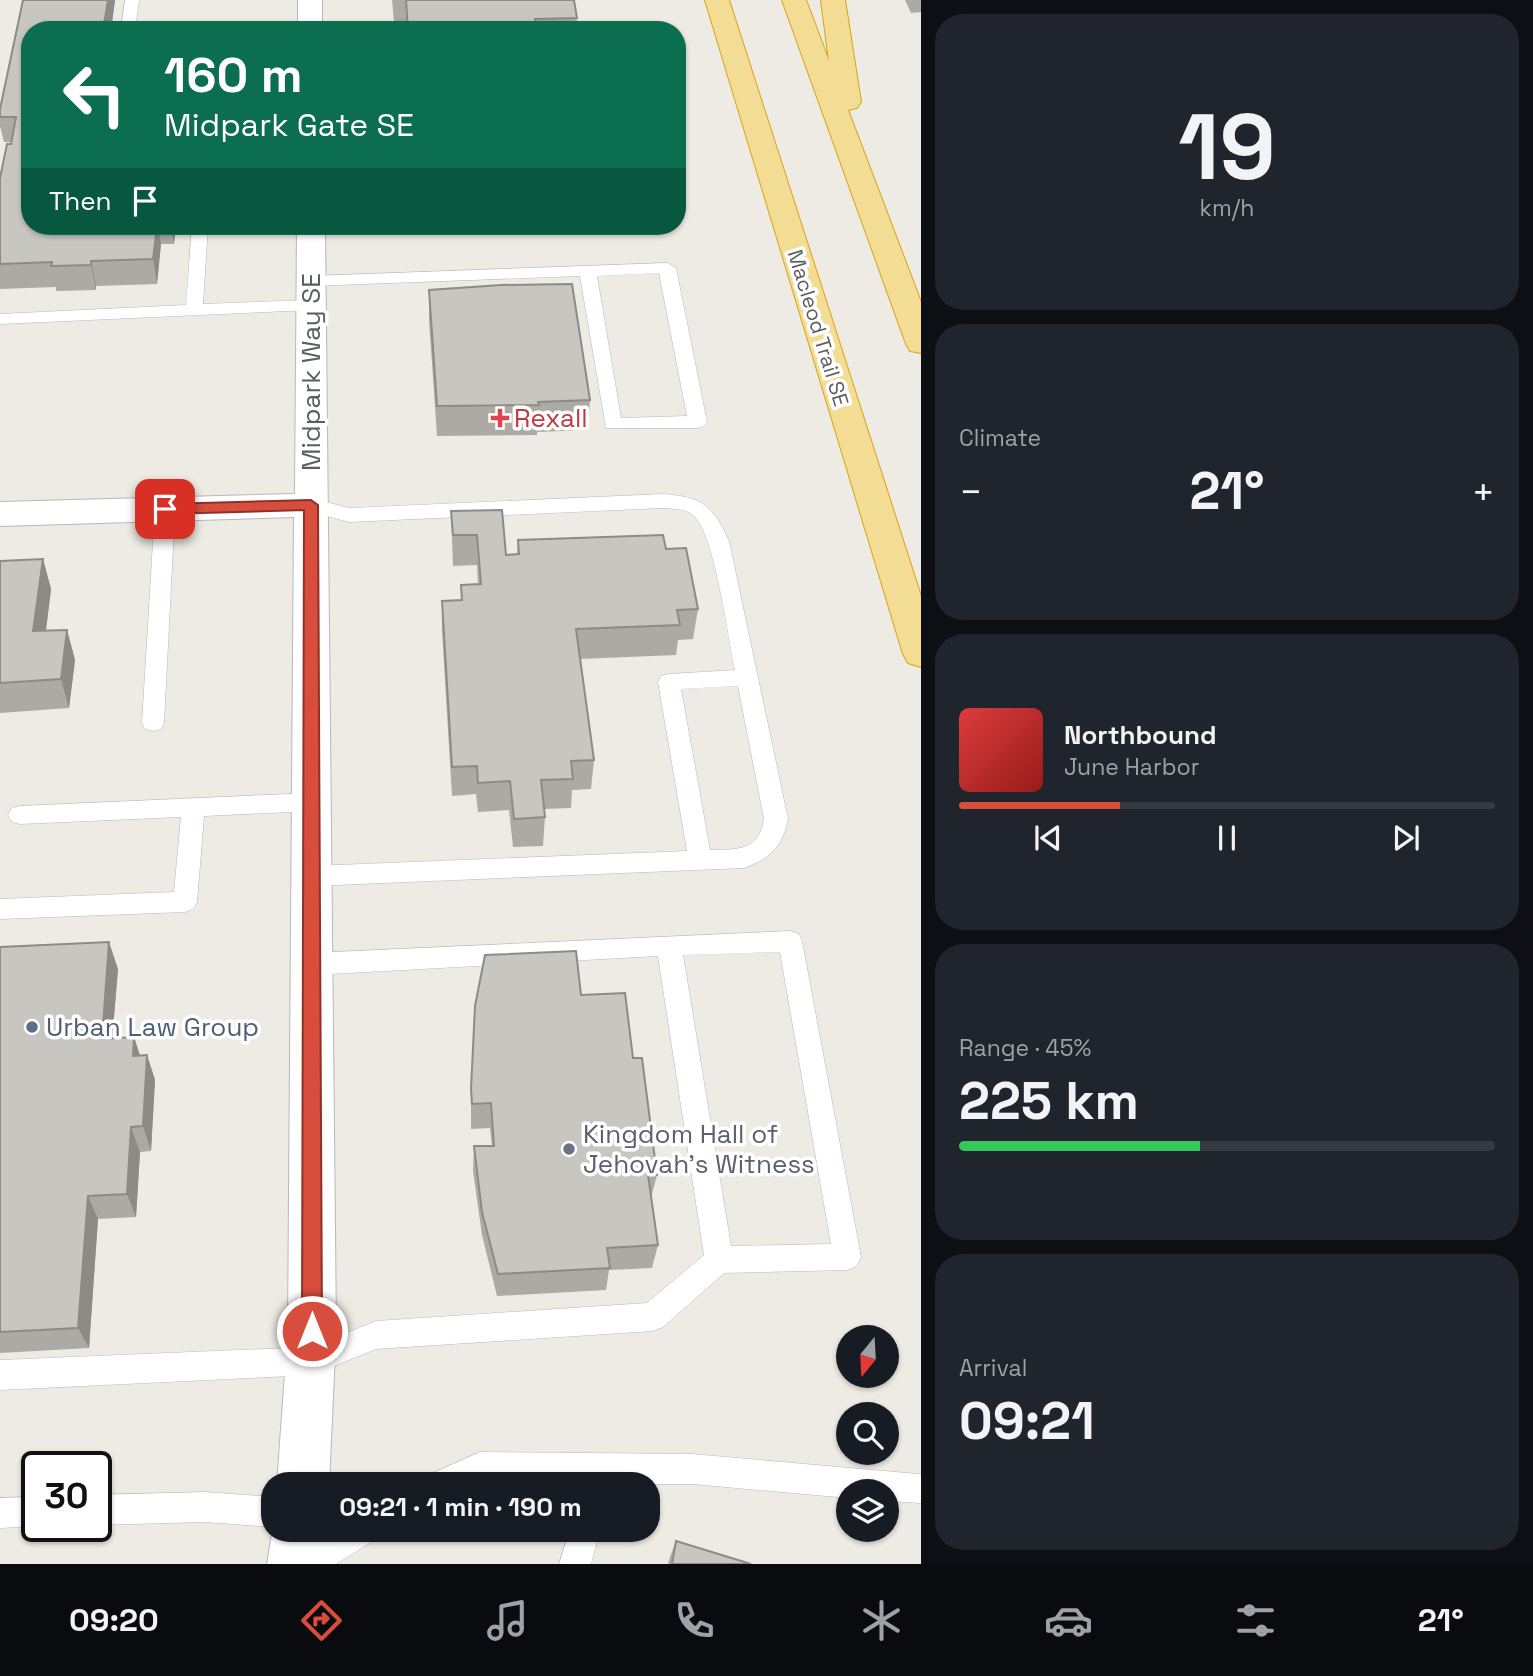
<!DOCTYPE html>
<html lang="en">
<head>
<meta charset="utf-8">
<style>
	body { margin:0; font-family:"Space Grotesk",sans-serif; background:#20242c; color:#f1f3f6; height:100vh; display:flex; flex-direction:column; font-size:26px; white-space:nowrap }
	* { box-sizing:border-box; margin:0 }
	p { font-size:23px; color:#9ea1a6 }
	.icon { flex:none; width:38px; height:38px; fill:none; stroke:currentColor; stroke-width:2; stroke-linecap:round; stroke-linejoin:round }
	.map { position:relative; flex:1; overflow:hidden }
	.details { display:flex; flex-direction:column; gap:14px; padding:14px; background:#0d0f14; width:612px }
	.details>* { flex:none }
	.guide { position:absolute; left:21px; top:21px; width:665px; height:214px; border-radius:28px; box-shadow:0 2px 5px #0004; background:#0b6e4f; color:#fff; overflow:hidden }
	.needle { width:46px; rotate:198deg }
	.fabs { position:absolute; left:836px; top:1325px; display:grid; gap:14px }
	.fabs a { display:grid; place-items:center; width:63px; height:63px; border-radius:50%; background:#171b24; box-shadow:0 2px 5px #0004; font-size:35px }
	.speed { position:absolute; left:21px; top:1451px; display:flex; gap:14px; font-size:35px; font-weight:700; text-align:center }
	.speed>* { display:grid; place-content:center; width:91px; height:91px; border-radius:50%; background:#171b24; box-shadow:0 2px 5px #0004; line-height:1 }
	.speed .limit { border:4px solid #111; border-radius:10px; background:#fff; color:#111 }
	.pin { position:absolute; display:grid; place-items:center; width:60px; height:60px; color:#fff; margin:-30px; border-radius:14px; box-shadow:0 4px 10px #0006 }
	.me { position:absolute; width:77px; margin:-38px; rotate:0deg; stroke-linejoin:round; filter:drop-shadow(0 0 5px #0008) }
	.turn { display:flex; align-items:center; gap:24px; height:147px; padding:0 28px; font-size:32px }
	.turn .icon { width:91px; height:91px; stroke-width:2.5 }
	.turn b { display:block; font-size:49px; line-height:60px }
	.then { display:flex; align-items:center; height:66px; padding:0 28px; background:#0003; gap:14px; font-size:26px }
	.big { font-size:52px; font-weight:700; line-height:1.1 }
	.details .tile { flex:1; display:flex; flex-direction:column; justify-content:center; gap:10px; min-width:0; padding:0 24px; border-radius:28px; background:#20242c }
	.details .dial { align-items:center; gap:0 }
	.dial b { font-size:91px; line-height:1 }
	.song { display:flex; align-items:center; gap:21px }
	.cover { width:84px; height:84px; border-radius:10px; background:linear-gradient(135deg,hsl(0 70% 55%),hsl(0 70% 35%)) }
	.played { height:7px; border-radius:4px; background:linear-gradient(90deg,#d94d3d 30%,#363941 30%) }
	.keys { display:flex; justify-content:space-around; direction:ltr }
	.heat { display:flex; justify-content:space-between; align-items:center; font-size:38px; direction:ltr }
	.charge { height:10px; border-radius:5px; background:linear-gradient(90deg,#34c759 45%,#363941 0) }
	.trip { position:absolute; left:261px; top:1472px; width:399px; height:70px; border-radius:28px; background:#171b24; box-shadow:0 2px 5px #0004; font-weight:700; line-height:70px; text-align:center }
	.tab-bar { display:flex; height:112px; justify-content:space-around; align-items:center; background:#090b0e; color:#9ea1a6 }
	.tab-bar .icon { width:49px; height:49px }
	.tab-bar .selected { color:#d94d3d }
	.tab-bar b { font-size:32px; color:#f1f3f6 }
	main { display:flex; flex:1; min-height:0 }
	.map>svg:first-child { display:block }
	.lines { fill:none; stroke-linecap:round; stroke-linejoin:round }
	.lane-casing { stroke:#b6b8bc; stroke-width:1 }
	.street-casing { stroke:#b6b8bc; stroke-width:2 }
	.highway-casing { stroke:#dba314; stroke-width:2 }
	.lane { fill:#fff; fill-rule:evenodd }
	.street { fill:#fff; fill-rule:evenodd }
	.highway { fill:#f3dd94; fill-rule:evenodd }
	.wall { fill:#acaaa5 }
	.shaded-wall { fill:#8c8b86 }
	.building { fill:#c8c6c0; stroke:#8c8b86; stroke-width:2 }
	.route { fill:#d94d3d; stroke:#8d3228; stroke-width:2 }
	.health-dot { fill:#e0444e; stroke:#fff; stroke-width:2.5 }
	.service-dot { fill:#5c6f8a; stroke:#fff; stroke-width:2.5 }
	.worship-dot { fill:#6b7280; stroke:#fff; stroke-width:2.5 }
	.labels { text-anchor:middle; stroke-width:7; stroke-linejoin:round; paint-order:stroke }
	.far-street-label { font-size:21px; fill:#5b5e62; stroke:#fff }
	.street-label { font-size:26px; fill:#5b5e62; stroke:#fff }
	.health-label { font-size:26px; fill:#be3a42; stroke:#fff; text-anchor:start }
	.service-label { font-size:26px; fill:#4e5e75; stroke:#fff; text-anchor:start }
	.worship-label { font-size:26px; fill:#5b616d; stroke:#fff; text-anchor:start }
</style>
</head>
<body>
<main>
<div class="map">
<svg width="921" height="1564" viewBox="0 0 921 1564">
	<rect width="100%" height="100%" fill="#edebe3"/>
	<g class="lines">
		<g class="lane-casing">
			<g id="lane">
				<path d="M125 0H139L135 30H121Z"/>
				<path d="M192 226H208L203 304 311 300 320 305 311 310 0 324V314L186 305Z"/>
				<path d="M667 263 676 268 707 422 705 426 698 428H606L580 276 311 286 302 281 311 276ZM659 273 687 416 621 418 597 276Z"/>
				<path d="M663 494C703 497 712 505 729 541L788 819C783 846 770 859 744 868L312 886 304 883 300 876 304 869 312 866 687 851 658 682 661 676 669 674 735 670C728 638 715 535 694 516 686 508 674 509 663 508L349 522 304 510 301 505 304 500 311 498 349 508ZM738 686 764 819C759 852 737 849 710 850L681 689Z"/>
				<path d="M165 502 172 504 175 509 164 723 161 729 153 731 145 729 142 723 155 509 158 504Z"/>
				<path d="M312 793 320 796 323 802 320 808 312 811 204 816 197 902 193 909 185 912 0 919V899L174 892 181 817 20 824 12 822 8 815 12 808 20 806Z"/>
				<path d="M790 931 799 934 802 941 861 1257 857 1266 847 1270 724 1273 663 1327 653 1331 376 1349 312 1375 0 1390V1360L312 1347 376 1321 647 1303 704 1255 658 956 312 975 303 971 300 964 303 957 312 953ZM780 952 831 1244 731 1246 683 955Z"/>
				<path d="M480 1452 692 1454 918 1474 921 1475V1503L887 1501V1491H849V1498L692 1484H429L433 1473Z"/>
				<path d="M205 1492 273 1497V1527L205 1522 96 1525V1495Z"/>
				<path d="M37 1497V1526H40L0 1528V1498Z"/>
				<path d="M334 1530H377L373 1541 336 1564H291L296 1553Z"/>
				<path d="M570 1530H600L591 1564H559Z"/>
			</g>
		</g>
		<g class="street-casing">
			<g id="street">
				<rect x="298" y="0" width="24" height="30"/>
				<path d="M297 226H325L336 1331 329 1484H277L288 1331 294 517 0 526V502L295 494Z"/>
				<path d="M273 1528 324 1530 319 1564H267Z"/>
			</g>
		</g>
		<g class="highway-casing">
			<g id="highway">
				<path d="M705 0H729L921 596V667L908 663 903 654Z"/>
				<path d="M782 0H806L829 61 821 0H845L861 102 857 108 848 110 921 302V353L910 351 906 344Z"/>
			</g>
		</g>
		<use href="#lane" class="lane"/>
		<use href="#street" class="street"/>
		<use href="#highway" class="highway"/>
	</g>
	<g class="wall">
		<path d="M23 0H115L111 30H30V226H176L174 244H161L157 284 96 286V290L56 291V287L0 289V178L11 142H4L0 126V109Z"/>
		<path d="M392 0H574L577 18 576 30H395L407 29 406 22H394Z"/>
		<path d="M905 0H921V12L911 13Z"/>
		<path d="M429 290 590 400 588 430 537 432V435L437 436 429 320Z"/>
		<path d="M451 511 506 555 517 554 518 540 666 549 698 609 693 639 678 640 676 655 580 659 594 760 591 789 572 790 571 808 544 809 545 817 543 846 513 847 509 810 478 812 476 794 452 796 442 631V601L461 600V585L478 584 477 565 453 566Z"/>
		<path d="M43 559 51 589 46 631 67 630 75 660 69 708 0 713V561Z"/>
		<path d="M0 947 118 969 112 1038 134 1037 140 1055H147L155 1080 151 1151 140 1152 136 1217 98 1219 89 1348 0 1353Z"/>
		<path d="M581 995 633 1058 657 1175 651 1198 658 1245 652 1268 609 1270 606 1290 497 1296 482 1235 473 1171 474 1146H492L490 1128 471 1129V1089Z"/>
		<path d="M676 1541 751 1564H668L670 1557Z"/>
	</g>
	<g class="shaded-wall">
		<path d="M108 0H115L111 30H103Z"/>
		<path d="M157 226H158L161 244 157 284 153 259Z"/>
		<path d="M171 226H176L174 244Z"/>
		<path d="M91 261 96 286V290L91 265Z"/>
		<path d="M43 559 51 589 42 661 33 631Z"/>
		<path d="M67 630 75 660 69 708 61 679Z"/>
		<path d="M109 942 118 969 110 1065 102 1039Z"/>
		<path d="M134 1037 142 1063 133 1056Z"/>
		<path d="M147 1055 155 1080 151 1151 143 1126Z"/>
		<path d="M131 1127 140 1152 136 1217 127 1194Z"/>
		<path d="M88 1196 98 1219 89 1348 78 1328Z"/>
	</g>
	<g class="building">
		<path d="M23 0H108L103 30H30V226H157L153 259 91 261V265L51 266 52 262 0 264V178L7 144H11L16 117H0V109Z"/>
		<path d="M406 0H574L577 18 535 19 536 25 554 24 555 30H395L408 29Z"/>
		<path d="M572 284 590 400 538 402 539 405 437 406 429 290 501 285Z"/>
		<path d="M502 510 506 555 519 554 518 540 663 535 666 549 686 548 698 609 677 610 680 625 576 629 594 760 571 761 573 779 541 780 545 817 514 819 510 781 478 783 477 766 452 767 442 601 462 600 461 585 481 584 477 535H453L451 511Z"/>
		<path d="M43 559 33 631 67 630 61 679 0 683V561Z"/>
		<path d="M109 942 102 1039 134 1037 133 1056 147 1055 143 1126 131 1127 127 1194 88 1196 78 1328 0 1332V947Z"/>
		<path d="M576 951 581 995 625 993 633 1058H642L657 1175H648L658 1245 607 1248 610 1268 498 1274 482 1212 474 1146H494L491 1103 472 1104 471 1089 475 1006 485 955Z"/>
		<path d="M676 1541 751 1564H672Z"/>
	</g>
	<path class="route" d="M311 500 318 505 322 1331 319 1338 312 1341 305 1338 302 1331 304 510 165 514 158 509 165 504Z"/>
	<path class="health-dot" d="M496.5 407.5h7v7h7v7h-7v7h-7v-7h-7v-7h7z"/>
	<circle class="service-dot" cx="32" cy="1027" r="7"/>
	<circle class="worship-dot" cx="569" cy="1149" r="7"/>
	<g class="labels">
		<g class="far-street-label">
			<text transform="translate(818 328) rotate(73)" y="7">Macleod Trail SE</text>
		</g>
		<g class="street-label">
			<text transform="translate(311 372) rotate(-90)" y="9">Midpark Way SE</text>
		</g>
		<g class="health-label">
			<text x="514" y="427">Rexall</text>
		</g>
		<g class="service-label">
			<text x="46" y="1036">Urban Law Group</text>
		</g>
		<g class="worship-label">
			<text x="583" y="1143">Kingdom Hall of<tspan x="583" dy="30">Jehovah's Witness</tspan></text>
		</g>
	</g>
</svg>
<div class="fabs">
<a><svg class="needle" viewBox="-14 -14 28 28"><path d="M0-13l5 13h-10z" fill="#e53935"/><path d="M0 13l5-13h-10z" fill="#9ea1a6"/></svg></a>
<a><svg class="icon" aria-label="search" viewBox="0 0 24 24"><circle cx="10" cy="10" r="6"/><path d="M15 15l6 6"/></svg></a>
<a><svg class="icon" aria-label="layers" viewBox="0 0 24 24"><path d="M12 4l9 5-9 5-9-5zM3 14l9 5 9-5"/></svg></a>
</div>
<div class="speed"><div class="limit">30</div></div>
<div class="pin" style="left:165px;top:509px;background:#d93025"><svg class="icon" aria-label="arrive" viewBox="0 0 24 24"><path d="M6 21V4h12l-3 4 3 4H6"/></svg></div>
<svg class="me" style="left:312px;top:1331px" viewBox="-20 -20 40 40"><circle r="17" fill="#d94d3d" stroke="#fff" stroke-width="3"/><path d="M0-11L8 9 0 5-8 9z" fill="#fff"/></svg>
<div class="trip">09:21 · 1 min · 190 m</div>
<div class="guide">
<div class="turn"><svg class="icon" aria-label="left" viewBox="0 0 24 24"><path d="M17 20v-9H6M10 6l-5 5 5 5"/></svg><div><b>160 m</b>Midpark Gate SE</div></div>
<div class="then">Then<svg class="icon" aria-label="arrive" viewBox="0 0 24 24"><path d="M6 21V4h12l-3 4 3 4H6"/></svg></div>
</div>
</div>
<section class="details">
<div class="tile dial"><b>19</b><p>km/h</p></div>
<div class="tile"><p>Climate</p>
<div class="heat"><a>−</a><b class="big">21°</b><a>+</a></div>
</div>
<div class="tile">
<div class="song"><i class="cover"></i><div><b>Northbound</b><p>June Harbor</p></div></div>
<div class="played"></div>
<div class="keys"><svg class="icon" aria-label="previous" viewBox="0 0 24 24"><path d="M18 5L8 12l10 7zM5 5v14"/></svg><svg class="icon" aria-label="pause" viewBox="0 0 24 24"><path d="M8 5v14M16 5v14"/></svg><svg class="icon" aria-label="next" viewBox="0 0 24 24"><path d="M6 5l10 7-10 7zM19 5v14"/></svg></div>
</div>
<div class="tile"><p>Range · 45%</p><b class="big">225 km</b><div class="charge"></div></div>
<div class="tile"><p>Arrival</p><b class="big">09:21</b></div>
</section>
</main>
<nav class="tab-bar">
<b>09:20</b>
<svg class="icon selected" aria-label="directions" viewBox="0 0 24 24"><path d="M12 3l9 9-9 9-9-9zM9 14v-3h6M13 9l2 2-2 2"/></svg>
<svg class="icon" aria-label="music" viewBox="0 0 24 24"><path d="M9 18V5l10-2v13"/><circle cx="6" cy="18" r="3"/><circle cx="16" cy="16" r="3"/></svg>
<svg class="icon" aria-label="phone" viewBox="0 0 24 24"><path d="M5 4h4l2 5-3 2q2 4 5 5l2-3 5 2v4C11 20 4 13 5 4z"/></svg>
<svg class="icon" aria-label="climate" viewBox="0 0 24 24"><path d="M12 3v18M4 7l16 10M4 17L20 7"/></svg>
<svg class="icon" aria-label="car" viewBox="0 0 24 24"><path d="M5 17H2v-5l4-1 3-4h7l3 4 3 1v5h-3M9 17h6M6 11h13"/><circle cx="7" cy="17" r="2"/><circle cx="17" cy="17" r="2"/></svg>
<svg class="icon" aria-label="filters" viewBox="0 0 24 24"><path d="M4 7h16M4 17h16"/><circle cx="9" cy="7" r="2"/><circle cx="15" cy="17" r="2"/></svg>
<b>21°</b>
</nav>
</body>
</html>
